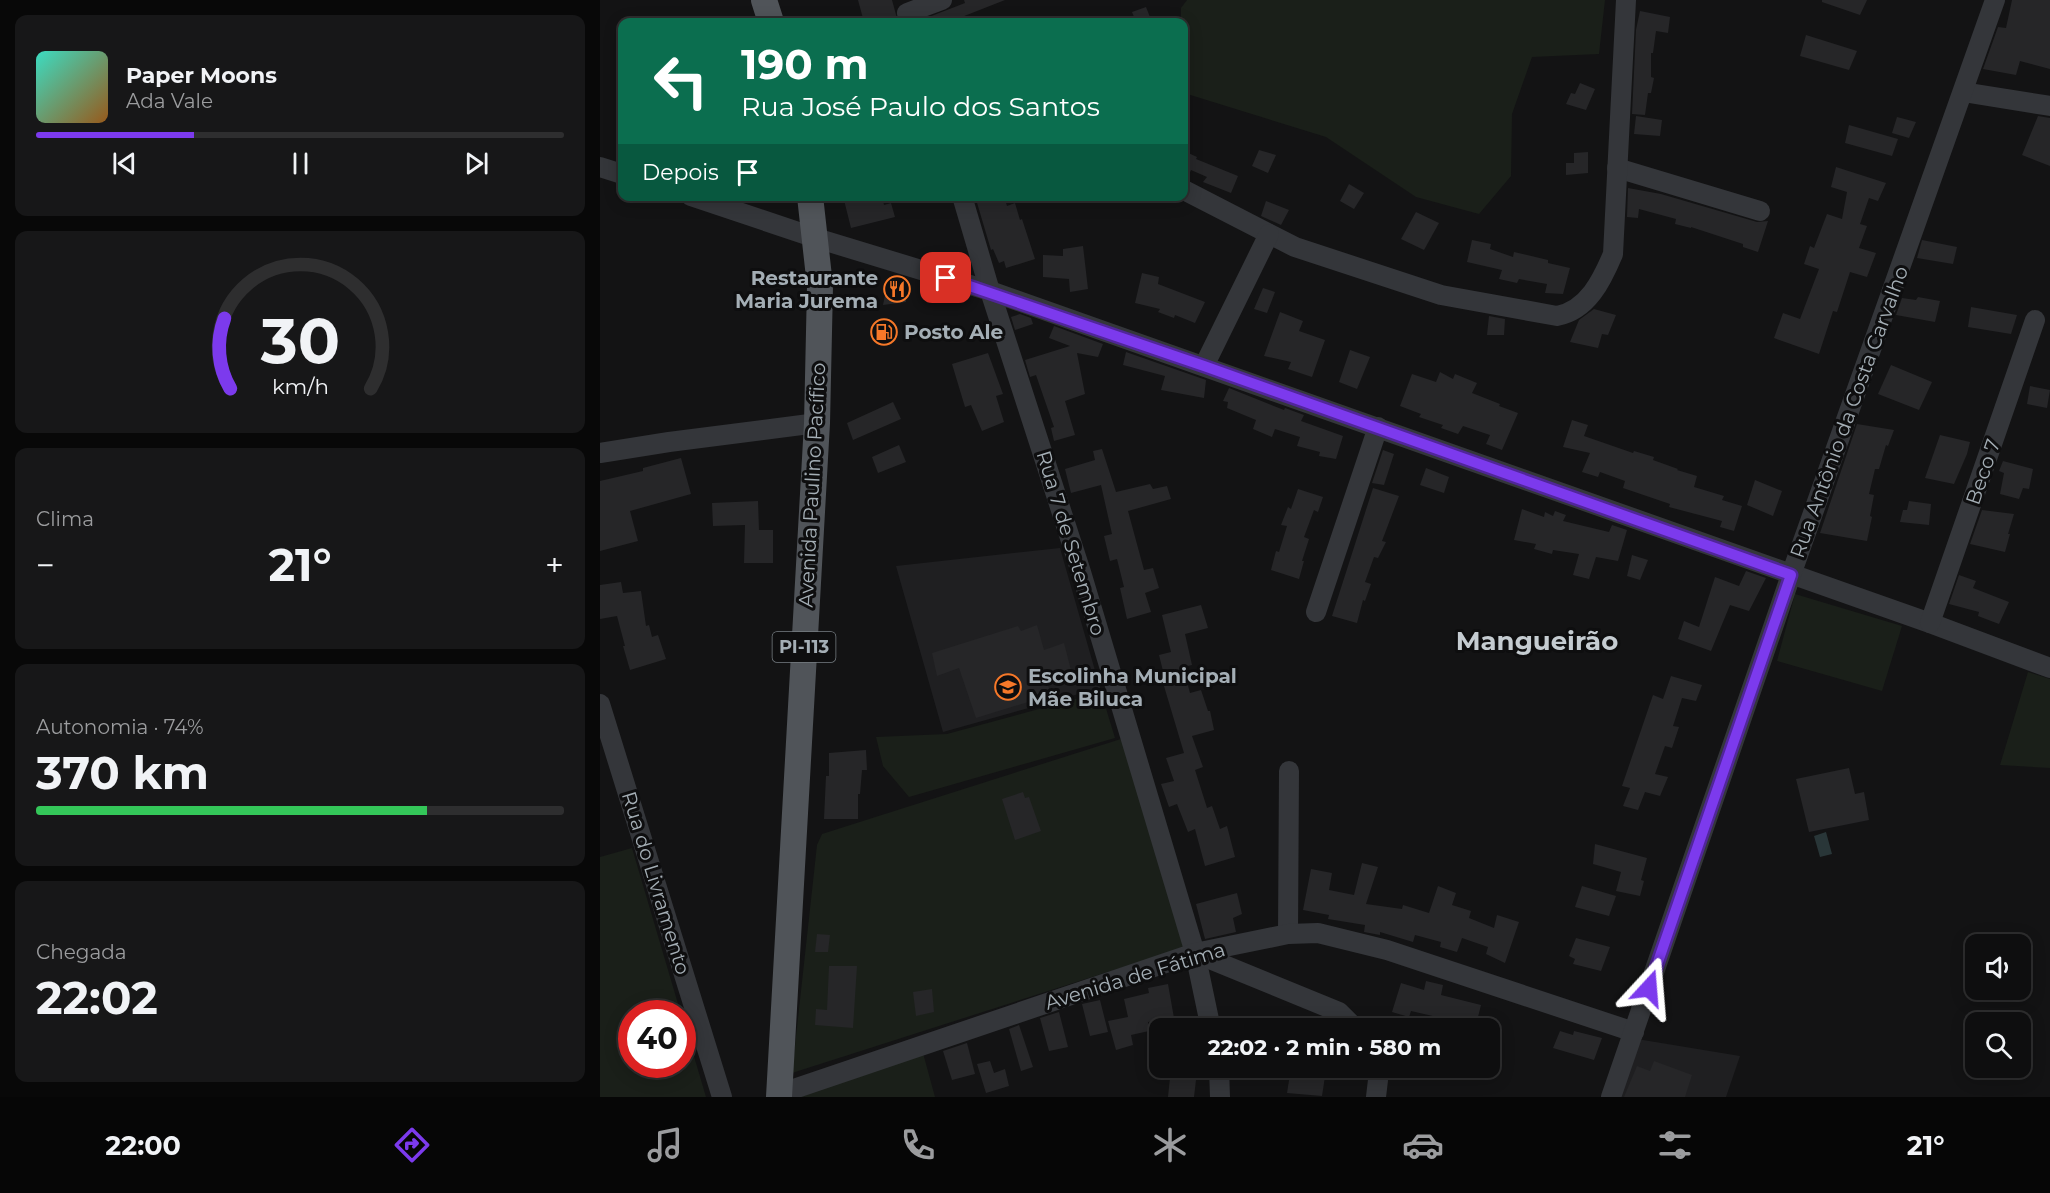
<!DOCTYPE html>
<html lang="pt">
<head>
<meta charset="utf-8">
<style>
	body { margin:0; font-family:Montserrat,sans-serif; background:#171718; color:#f1f3f6; height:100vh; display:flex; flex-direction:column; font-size:22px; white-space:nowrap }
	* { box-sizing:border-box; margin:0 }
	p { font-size:20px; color:#9b9c9e }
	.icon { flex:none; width:33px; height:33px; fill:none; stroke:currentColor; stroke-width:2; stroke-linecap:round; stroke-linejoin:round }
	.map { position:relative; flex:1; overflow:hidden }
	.details { display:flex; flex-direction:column; gap:15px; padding:15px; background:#080808; width:600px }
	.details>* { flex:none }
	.banner { position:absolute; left:18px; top:18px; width:570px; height:183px; border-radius:12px; box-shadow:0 3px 15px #0003,0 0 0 2px #2e2e2f; background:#0b6e4f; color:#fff; overflow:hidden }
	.controls { position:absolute; left:1365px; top:934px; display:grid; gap:12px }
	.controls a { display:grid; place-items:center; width:66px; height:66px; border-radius:12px; background:#0e0e0f; box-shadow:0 3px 15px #0003,0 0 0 2px #2e2e2f; font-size:30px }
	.speed { position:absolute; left:18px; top:1000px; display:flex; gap:12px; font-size:30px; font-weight:700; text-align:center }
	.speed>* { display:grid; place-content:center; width:78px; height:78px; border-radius:50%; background:#0e0e0f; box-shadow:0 3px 15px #0003,0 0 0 2px #2e2e2f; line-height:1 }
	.speed .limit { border:9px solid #d22; background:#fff; color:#111 }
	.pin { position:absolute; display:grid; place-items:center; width:51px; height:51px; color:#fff; margin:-26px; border-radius:12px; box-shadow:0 3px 9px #0006 }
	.me { position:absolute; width:66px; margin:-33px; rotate:19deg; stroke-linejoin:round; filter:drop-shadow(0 0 4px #0008) }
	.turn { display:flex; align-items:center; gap:21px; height:126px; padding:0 24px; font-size:27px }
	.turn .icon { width:78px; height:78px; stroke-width:2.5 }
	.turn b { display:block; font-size:42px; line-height:51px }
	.then { display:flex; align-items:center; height:57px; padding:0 24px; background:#0003; gap:12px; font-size:22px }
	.big { font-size:45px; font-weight:700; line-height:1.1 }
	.details .tile { flex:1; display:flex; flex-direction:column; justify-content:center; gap:9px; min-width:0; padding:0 21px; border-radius:12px; background:#171718 }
	.details .dial { align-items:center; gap:0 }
	.dial svg { height:156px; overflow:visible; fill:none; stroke:#2e2e2f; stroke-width:7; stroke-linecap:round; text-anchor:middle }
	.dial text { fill:#f1f3f6; stroke:none }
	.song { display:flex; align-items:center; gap:18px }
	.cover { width:72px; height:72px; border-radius:9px; background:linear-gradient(135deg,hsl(170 70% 55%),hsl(30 70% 35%)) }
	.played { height:6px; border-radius:3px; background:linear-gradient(90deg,#7c3aed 30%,#2e2e2f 30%) }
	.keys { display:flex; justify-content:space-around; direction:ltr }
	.heat { display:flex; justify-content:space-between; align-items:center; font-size:33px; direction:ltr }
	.charge { height:9px; border-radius:4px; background:linear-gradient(90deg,#34c759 74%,#2e2e2f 0) }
	.trip { position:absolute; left:549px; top:1018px; width:351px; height:60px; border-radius:12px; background:#0e0e0f; box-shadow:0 3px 15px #0003,0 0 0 2px #2e2e2f; font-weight:700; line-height:60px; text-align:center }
	.menu { display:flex; height:96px; justify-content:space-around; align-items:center; background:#060606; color:#9b9c9e }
	.menu .icon { width:42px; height:42px }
	.menu .active { color:#7c3aed }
	.menu b { font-size:27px; color:#f1f3f6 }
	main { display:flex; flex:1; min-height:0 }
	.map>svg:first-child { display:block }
	.built { fill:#1f1f21 }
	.green { fill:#1a1f19 }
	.water { fill:#293638 }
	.building { fill:#262628 }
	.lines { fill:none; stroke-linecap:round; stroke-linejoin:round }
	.minor { stroke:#34363a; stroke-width:20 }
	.major { stroke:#505459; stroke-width:26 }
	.route-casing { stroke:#51269a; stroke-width:15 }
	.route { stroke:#7c3aed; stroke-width:10 }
	.labels { text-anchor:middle; stroke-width:6; stroke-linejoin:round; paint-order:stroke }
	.shield { fill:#0e0e0f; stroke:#777e83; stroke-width:1.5 }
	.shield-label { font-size:18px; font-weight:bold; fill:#a4aeb5 }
	.poi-label { font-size:20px; font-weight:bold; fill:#a4aeb5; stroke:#0e0e0f; text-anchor:start }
	.street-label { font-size:20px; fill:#a4aeb5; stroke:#0e0e0f }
	.district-label { font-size:26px; font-weight:bold; fill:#c5ccd1; stroke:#0e0e0f }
</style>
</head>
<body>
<main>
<section class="details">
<div class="tile">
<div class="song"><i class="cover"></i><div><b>Paper Moons</b><p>Ada Vale</p></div></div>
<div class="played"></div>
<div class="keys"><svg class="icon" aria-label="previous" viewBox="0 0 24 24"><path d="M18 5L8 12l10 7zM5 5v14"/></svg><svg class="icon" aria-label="pause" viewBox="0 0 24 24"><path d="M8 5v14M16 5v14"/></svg><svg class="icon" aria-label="next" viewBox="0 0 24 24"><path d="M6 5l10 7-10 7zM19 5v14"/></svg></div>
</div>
<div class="tile dial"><svg viewBox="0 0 100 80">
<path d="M14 69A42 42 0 1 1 86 69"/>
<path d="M14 69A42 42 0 0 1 11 33" stroke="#7c3aed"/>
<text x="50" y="56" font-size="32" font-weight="700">30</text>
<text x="50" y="72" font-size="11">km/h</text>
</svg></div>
<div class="tile"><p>Clima</p>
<div class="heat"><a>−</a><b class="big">21°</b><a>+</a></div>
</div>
<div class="tile"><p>Autonomia · 74%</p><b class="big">370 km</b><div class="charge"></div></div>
<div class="tile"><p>Chegada</p><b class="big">22:02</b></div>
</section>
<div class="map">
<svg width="1450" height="1097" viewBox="0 0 1450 1097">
	<rect width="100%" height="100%" fill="#131314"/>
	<g class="built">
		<path d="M460 548 500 688 343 732 296 566Z"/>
		<path d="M1037 1039 1140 1056 1126 1097H1017Z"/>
	</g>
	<g class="green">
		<path d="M587 0H1005L999 54 932 57 912 114 911 176 879 214 816 197 726 137 584 93V22H581V8Z"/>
		<path d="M1195 594 1302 626 1282 691 1177 661Z"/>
		<path d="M1428 672 1450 679V768L1400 765Z"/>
		<path d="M501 692 515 738 309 797 283 766 276 737 347 734Z"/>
		<path d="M524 738 586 947 192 1073 217 845 222 834Z"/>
		<path d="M32 848 81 1014H32V1065H82L83 1019 106 1097H0V857Z"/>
		<path d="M323 1053 335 1097H199Z"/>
	</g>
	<path class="water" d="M1226 832 1232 854 1220 857 1214 836Z"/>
	<g class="building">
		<path d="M258 0H292L298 22H264Z"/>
		<path d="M364 0H405L349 22H316L365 3Z"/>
		<path d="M1222 0H1267L1260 15 1222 2Z"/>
		<path d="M1412 0H1450V69L1420 61 1416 75 1383 69 1398 27 1406 28Z"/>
		<path d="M546 7 552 22H536L532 12Z"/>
		<path d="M1040 11 1070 17 1068 33 1056 31 1053 53H1051V77L1054 78 1051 93H1048L1045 115 1032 114 1036 30Z"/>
		<path d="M1206 35 1257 51 1249 70 1200 56Z"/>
		<path d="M980 83 995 89 986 110 966 104 971 93 975 94Z"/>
		<path d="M1036 116 1062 120 1060 136 1034 134Z"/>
		<path d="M1438 116 1450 118V166L1422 155Z"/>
		<path d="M1297 117 1316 122 1309 138 1292 133Z"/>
		<path d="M1249 125 1298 139 1292 156 1245 143Z"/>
		<path d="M659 150 676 155 668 173 652 166Z"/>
		<path d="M584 151 597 157 596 159 638 176 631 193 603 182 607 177 591 170 587 179 584 178Z"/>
		<path d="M988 152V173L966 175V163H974V153Z"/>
		<path d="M1236 167 1286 183 1278 201 1269 198 1260 224 1267 226 1259 248 1276 253 1267 277 1250 272 1237 312 1233 311 1219 354 1174 338 1183 313 1200 319 1219 269 1204 264 1210 246 1214 248 1227 214 1242 219 1247 192 1231 187Z"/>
		<path d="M749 184 764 193 754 209 740 201Z"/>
		<path d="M1028 188 1061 194 1157 222 1168 221 1158 252 1143 247V244L1091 227V228L1075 224 1076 219 1039 209 1038 218 1027 217Z"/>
		<path d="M243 196H272L274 202 283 200 284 205 291 203 295 217 251 228Z"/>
		<path d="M375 196H404L407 206 415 203 420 220 422 219 435 259 406 268 404 261 399 263 393 249 391 250Z"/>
		<path d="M666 201 689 210 681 225 661 216Z"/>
		<path d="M816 212 839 223 824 250 801 239Z"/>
		<path d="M872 240 891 244 890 249 913 257 914 252 948 260V263L970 268 963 294 945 293 947 284 919 279 917 283 899 279 902 270 867 262Z"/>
		<path d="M1322 240 1357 247 1353 264 1317 258Z"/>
		<path d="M483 246 488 289 470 292 469 279 443 277V255L463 256V249Z"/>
		<path d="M542 273 559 277 558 284 605 302 595 323 575 315 574 318 558 312 560 309 535 303Z"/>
		<path d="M288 280H307L306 302 283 305Z"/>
		<path d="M663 288 675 292 667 313 654 309Z"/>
		<path d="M1318 297 1340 301 1335 322 1296 315 1302 298 1316 300Z"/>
		<path d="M1371 307 1417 315 1411 334 1368 327Z"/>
		<path d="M994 309 1016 315 1008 335 1002 334 998 348 970 342 979 320Z"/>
		<path d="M680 312 703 321 699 331 725 340 712 377 688 369 691 362 664 356Z"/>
		<path d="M420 314 431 318 433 324 415 330 411 317Z"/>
		<path d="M889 316 905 319 904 335H887Z"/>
		<path d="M454 326 503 344 498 357 477 353 485 394 465 401 475 435 454 441 451 428 454 427 436 375 430 377 425 360 470 346 449 338Z"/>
		<path d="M750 350 770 357 757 389 739 382Z"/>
		<path d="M526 352 606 380 604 398 561 390 565 376 523 365Z"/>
		<path d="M388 353 403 394 396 396 404 422 382 431 371 405 365 407 352 364Z"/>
		<path d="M1291 365 1332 382 1319 410 1278 394Z"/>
		<path d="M840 372 853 379 855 374 877 383 872 393 900 404 899 406 918 413 902 450 886 444 890 435 863 426 858 434 841 428 843 425 819 417 821 414 800 406 812 374 836 382Z"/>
		<path d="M1430 386 1450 390 1447 408 1427 404Z"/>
		<path d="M629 388 684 410 685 408 704 415 701 421 743 436 736 459 719 456 720 452 697 446 700 437 675 429 672 437 653 429 656 420 627 408 628 402 623 401Z"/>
		<path d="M293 402 301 419 253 440 247 423Z"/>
		<path d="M972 420 988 425 984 436 1033 453 1034 451 1054 457 1053 460 1078 469 1077 470 1097 476 1094 487 1124 496 1122 500 1142 506 1134 531 1120 527 1122 521 1069 507 1070 504 1023 488 1025 481 1000 472 998 477 982 472 990 453 963 447Z"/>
		<path d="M1257 424 1294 430 1288 446 1286 445 1279 469H1275L1269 494 1274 495 1270 516 1272 517 1267 541 1220 533Z"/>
		<path d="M1340 435 1370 442 1367 454 1354 484 1325 478Z"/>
		<path d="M299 445 306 462 278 473 272 457Z"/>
		<path d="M502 449 516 492 550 484 553 489 567 486 571 499 528 511 544 570 553 568 559 588 545 593 551 612 527 619 520 588 524 587 517 559 510 561 504 536 512 534 501 485 471 493 465 469 495 460 493 451Z"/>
		<path d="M783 450 794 454 784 485 772 483Z"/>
		<path d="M81 458 91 494 30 511 38 541 0 551V481L43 471V468Z"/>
		<path d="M1403 461 1433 469 1429 489 1423 488 1419 499 1400 494 1404 473 1399 471Z"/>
		<path d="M826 468 849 477 844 493 820 485Z"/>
		<path d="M1155 480 1182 491 1173 516 1147 505Z"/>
		<path d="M773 488 799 496 782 541 786 542 778 558 774 557 765 582 771 584 765 601 763 600 757 623 732 616Z"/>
		<path d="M698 489 723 497 718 512 714 510 704 537 709 539 702 561H704L699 579 671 570 676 551 679 552 687 526 681 525 688 507 691 509Z"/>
		<path d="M158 501 159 530H173V563H144L145 525 113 526 112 503Z"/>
		<path d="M1309 501 1331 504 1329 525 1300 522 1303 510H1307Z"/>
		<path d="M922 509 944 517 945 512 953 516 955 511 966 515 963 521 1009 532 1012 525 1027 530 1018 561 996 557 989 579 973 575 979 554 953 550 952 554 934 549 936 544 914 540Z"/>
		<path d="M1382 510 1414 514 1408 534H1410L1405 552 1370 544Z"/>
		<path d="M1032 555 1048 560 1040 580 1027 576Z"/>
		<path d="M1146 571 1166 578 1149 611 1130 605 1111 651 1078 639 1084 621 1099 627 1115 577 1139 586Z"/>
		<path d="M1359 575 1376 581 1373 588 1409 602 1399 624 1378 616 1379 612 1349 604Z"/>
		<path d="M21 582 23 593 41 591 46 626 49 625 52 637 58 635 66 659 30 670 23 646H25L17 616 0 619V585Z"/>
		<path d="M601 605 608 628 585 634 592 665 583 667 590 693 601 690 608 711H610L614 730 592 736 603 767 595 770 607 808 612 806 620 829 627 826 635 857 605 866 595 829 588 832 577 804 569 807 561 784 574 781 566 758 584 753 561 676 564 675 559 655 571 652 562 615Z"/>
		<path d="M437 625 444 650 464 643 472 674 447 682 451 695 376 718 359 668 337 676 332 653 418 626 421 631Z"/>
		<path d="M1071 676 1102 685 1096 701 1082 698 1073 726 1079 727 1072 748 1065 746 1055 774 1068 777 1060 796 1045 792 1038 810 1023 806 1030 788 1022 786 1053 695 1063 699Z"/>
		<path d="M266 750 267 770H262L260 794H258V819H224L226 776H229V753Z"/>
		<path d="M1249 768 1255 794 1264 792 1269 820 1209 832 1196 779Z"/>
		<path d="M423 792 425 798 429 797 441 831 415 840 402 799Z"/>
		<path d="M995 844 1047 858 1041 880 1044 881 1040 896 1016 891 1021 872 993 864Z"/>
		<path d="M762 863 778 867 766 904 802 909 803 905 829 913 838 886 856 893 852 905 871 911 869 918 894 928 897 915 919 922 905 963 886 954 888 947 862 938 857 952 840 947 841 942 815 935 813 942 780 932V935L764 932 765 925 728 919 729 915 703 910 711 869 732 873 729 890 754 895Z"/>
		<path d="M982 886 1016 896 1009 916 975 907Z"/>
		<path d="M637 893 642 914 633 918 636 932 605 939 596 904Z"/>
		<path d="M217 934 230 935 228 952H215Z"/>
		<path d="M976 938 1010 947 1001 971 973 964 975 959 969 956Z"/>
		<path d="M229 966H257L253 1028 215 1025 216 1009 227 1010Z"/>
		<path d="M826 981 843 985 841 995 881 1005 875 1029H834L837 1017 811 1011 809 1017 792 1012 801 983 824 990Z"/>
		<path d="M568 984 574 1018 548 1022 549 1031 531 1035 533 1045 516 1050 508 1021 528 1017 524 999 549 993 548 988Z"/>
		<path d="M332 989 334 1012 316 1016 313 992Z"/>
		<path d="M500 1000 508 1032 490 1036 482 1004Z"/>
		<path d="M459 1012 468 1047 449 1051 440 1018Z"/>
		<path d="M419 1025 433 1067 421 1071 409 1029Z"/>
		<path d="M960 1031 973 1035 974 1031 1002 1038 994 1060 953 1048Z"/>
		<path d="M367 1043 375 1074 352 1080 343 1051Z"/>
		<path d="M390 1061 394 1073 405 1069 409 1086 386 1093 377 1064Z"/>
		<path d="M1054 1061 1092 1075 1085 1097H1024L1037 1066 1050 1071Z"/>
		<path d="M566 1068H599L600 1079 596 1080 594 1097H568L570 1078Z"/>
		<path d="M691 1068 726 1070 722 1096 687 1093Z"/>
	</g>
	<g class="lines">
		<g class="minor">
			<path d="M307 13 342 0"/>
			<path d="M1363 92 1450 106"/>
			<path d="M0 167 22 174"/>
			<path d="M1017 168 1160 211"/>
			<path d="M584 190 695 247 841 295 957 316C988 310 1002 280 1013 254L1026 0"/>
			<path d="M91 196 216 238 390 291 1330 623 1450 668"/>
			<path d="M362 196 390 291 481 572 595 953 611 1029"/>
			<path d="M604 366 669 234"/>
			<path d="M0 453 69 442 217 423"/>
			<path d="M716 612 778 427"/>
			<path d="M1330 623 1435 320"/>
			<path d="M0 704 122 1097"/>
			<path d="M688 934 689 771"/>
			<path d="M595 953 739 1012 756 1029"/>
			<path d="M619 1068 620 1097"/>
			<path d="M179 1094 595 953 688 934 718 933 787 950 1034 1032"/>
			<path d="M776 1097 778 1080 776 1068"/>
			<path d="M1011 1097 1191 575 1395 0"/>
		</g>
		<g class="major">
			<path d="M164 0 171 22"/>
			<path d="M179 1097 217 423 220 286 210 196"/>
		</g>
	</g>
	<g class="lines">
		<g class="route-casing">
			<path id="route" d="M346 278 604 366 1191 575 1049 988"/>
		</g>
		<use href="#route" class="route"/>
	</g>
	<defs>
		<g id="restaurant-ring" transform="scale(1.35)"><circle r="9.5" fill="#0e0e0f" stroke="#f67829" stroke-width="1.5"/><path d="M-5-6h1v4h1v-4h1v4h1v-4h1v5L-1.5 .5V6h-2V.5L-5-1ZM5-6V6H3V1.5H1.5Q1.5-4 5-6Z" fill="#f67829"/></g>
		<g id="fuel-ring" transform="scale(1.35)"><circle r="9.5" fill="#0e0e0f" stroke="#f67829" stroke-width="1.5"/><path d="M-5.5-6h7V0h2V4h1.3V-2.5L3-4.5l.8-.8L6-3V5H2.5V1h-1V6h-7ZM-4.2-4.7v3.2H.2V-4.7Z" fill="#f67829"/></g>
		<g id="school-ring" transform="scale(1.35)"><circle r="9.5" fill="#0e0e0f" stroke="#f67829" stroke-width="1.5"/><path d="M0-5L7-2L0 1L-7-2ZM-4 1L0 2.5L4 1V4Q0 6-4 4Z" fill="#f67829"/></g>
	</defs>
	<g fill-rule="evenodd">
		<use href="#restaurant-ring" x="297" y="289"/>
		<use href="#fuel-ring" x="284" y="332"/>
		<use href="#school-ring" x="408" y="687"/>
	</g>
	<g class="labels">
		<rect class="shield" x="172.5" y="632" width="63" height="30" rx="4.5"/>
		<g class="shield-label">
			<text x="204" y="653">PI-113</text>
		</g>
		<g class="poi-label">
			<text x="278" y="285" text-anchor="end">Restaurante<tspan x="278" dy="23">Maria Jurema</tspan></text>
			<text x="304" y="339">Posto Ale</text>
			<text x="428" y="683">Escolinha Municipal<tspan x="428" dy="23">Mãe Biluca</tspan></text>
		</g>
		<g class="street-label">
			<text transform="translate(1249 412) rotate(-70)" y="7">Rua Antônio da Costa Carvalho</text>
			<text transform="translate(1383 472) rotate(-71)" y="7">Beco 7</text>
			<text transform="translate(212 485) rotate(-87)" y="7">Avenida Paulino Pacífico</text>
			<text transform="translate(471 543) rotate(73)" y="7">Rua 7 de Setembro</text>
			<text transform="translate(56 883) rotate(73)" y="7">Rua do Livramento</text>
			<text transform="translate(535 976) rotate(-17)" y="7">Avenida de Fátima</text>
		</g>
		<g class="district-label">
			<text x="937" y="650">Mangueirão</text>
		</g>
	</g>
</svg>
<div class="controls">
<a><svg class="icon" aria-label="sound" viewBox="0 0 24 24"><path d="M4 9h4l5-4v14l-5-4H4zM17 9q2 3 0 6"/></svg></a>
<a><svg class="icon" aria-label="search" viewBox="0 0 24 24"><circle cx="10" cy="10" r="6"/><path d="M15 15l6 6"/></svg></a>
</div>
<div class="speed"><div class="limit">40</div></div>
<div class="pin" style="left:346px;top:278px;background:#d93025"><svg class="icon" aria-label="arrive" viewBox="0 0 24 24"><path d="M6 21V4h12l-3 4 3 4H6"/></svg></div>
<svg class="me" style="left:1049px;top:988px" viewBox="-20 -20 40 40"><path d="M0-17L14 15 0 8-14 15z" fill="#7c3aed" stroke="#fff" stroke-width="4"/></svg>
<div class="trip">22:02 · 2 min · 580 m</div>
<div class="banner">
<div class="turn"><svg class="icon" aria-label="left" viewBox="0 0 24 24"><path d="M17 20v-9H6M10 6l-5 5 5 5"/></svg><div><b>190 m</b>Rua José Paulo dos Santos</div></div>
<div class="then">Depois<svg class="icon" aria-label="arrive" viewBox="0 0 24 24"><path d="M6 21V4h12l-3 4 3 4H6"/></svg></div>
</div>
</div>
</main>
<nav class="menu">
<b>22:00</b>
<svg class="icon active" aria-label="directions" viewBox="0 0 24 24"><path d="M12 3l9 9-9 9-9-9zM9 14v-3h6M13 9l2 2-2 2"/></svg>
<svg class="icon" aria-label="music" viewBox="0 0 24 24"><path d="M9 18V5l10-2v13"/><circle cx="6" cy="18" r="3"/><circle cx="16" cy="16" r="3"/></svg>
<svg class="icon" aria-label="phone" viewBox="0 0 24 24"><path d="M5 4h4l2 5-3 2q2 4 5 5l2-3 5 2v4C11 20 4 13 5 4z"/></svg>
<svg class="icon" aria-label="climate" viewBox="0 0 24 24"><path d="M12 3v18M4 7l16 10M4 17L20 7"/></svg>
<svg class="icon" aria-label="car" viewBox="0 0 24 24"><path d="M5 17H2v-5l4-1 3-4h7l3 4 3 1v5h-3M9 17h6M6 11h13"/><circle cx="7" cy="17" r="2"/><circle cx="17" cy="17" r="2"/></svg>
<svg class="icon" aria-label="filters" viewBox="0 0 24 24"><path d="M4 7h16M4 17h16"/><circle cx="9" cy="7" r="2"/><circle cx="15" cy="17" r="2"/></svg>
<b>21°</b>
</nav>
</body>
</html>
